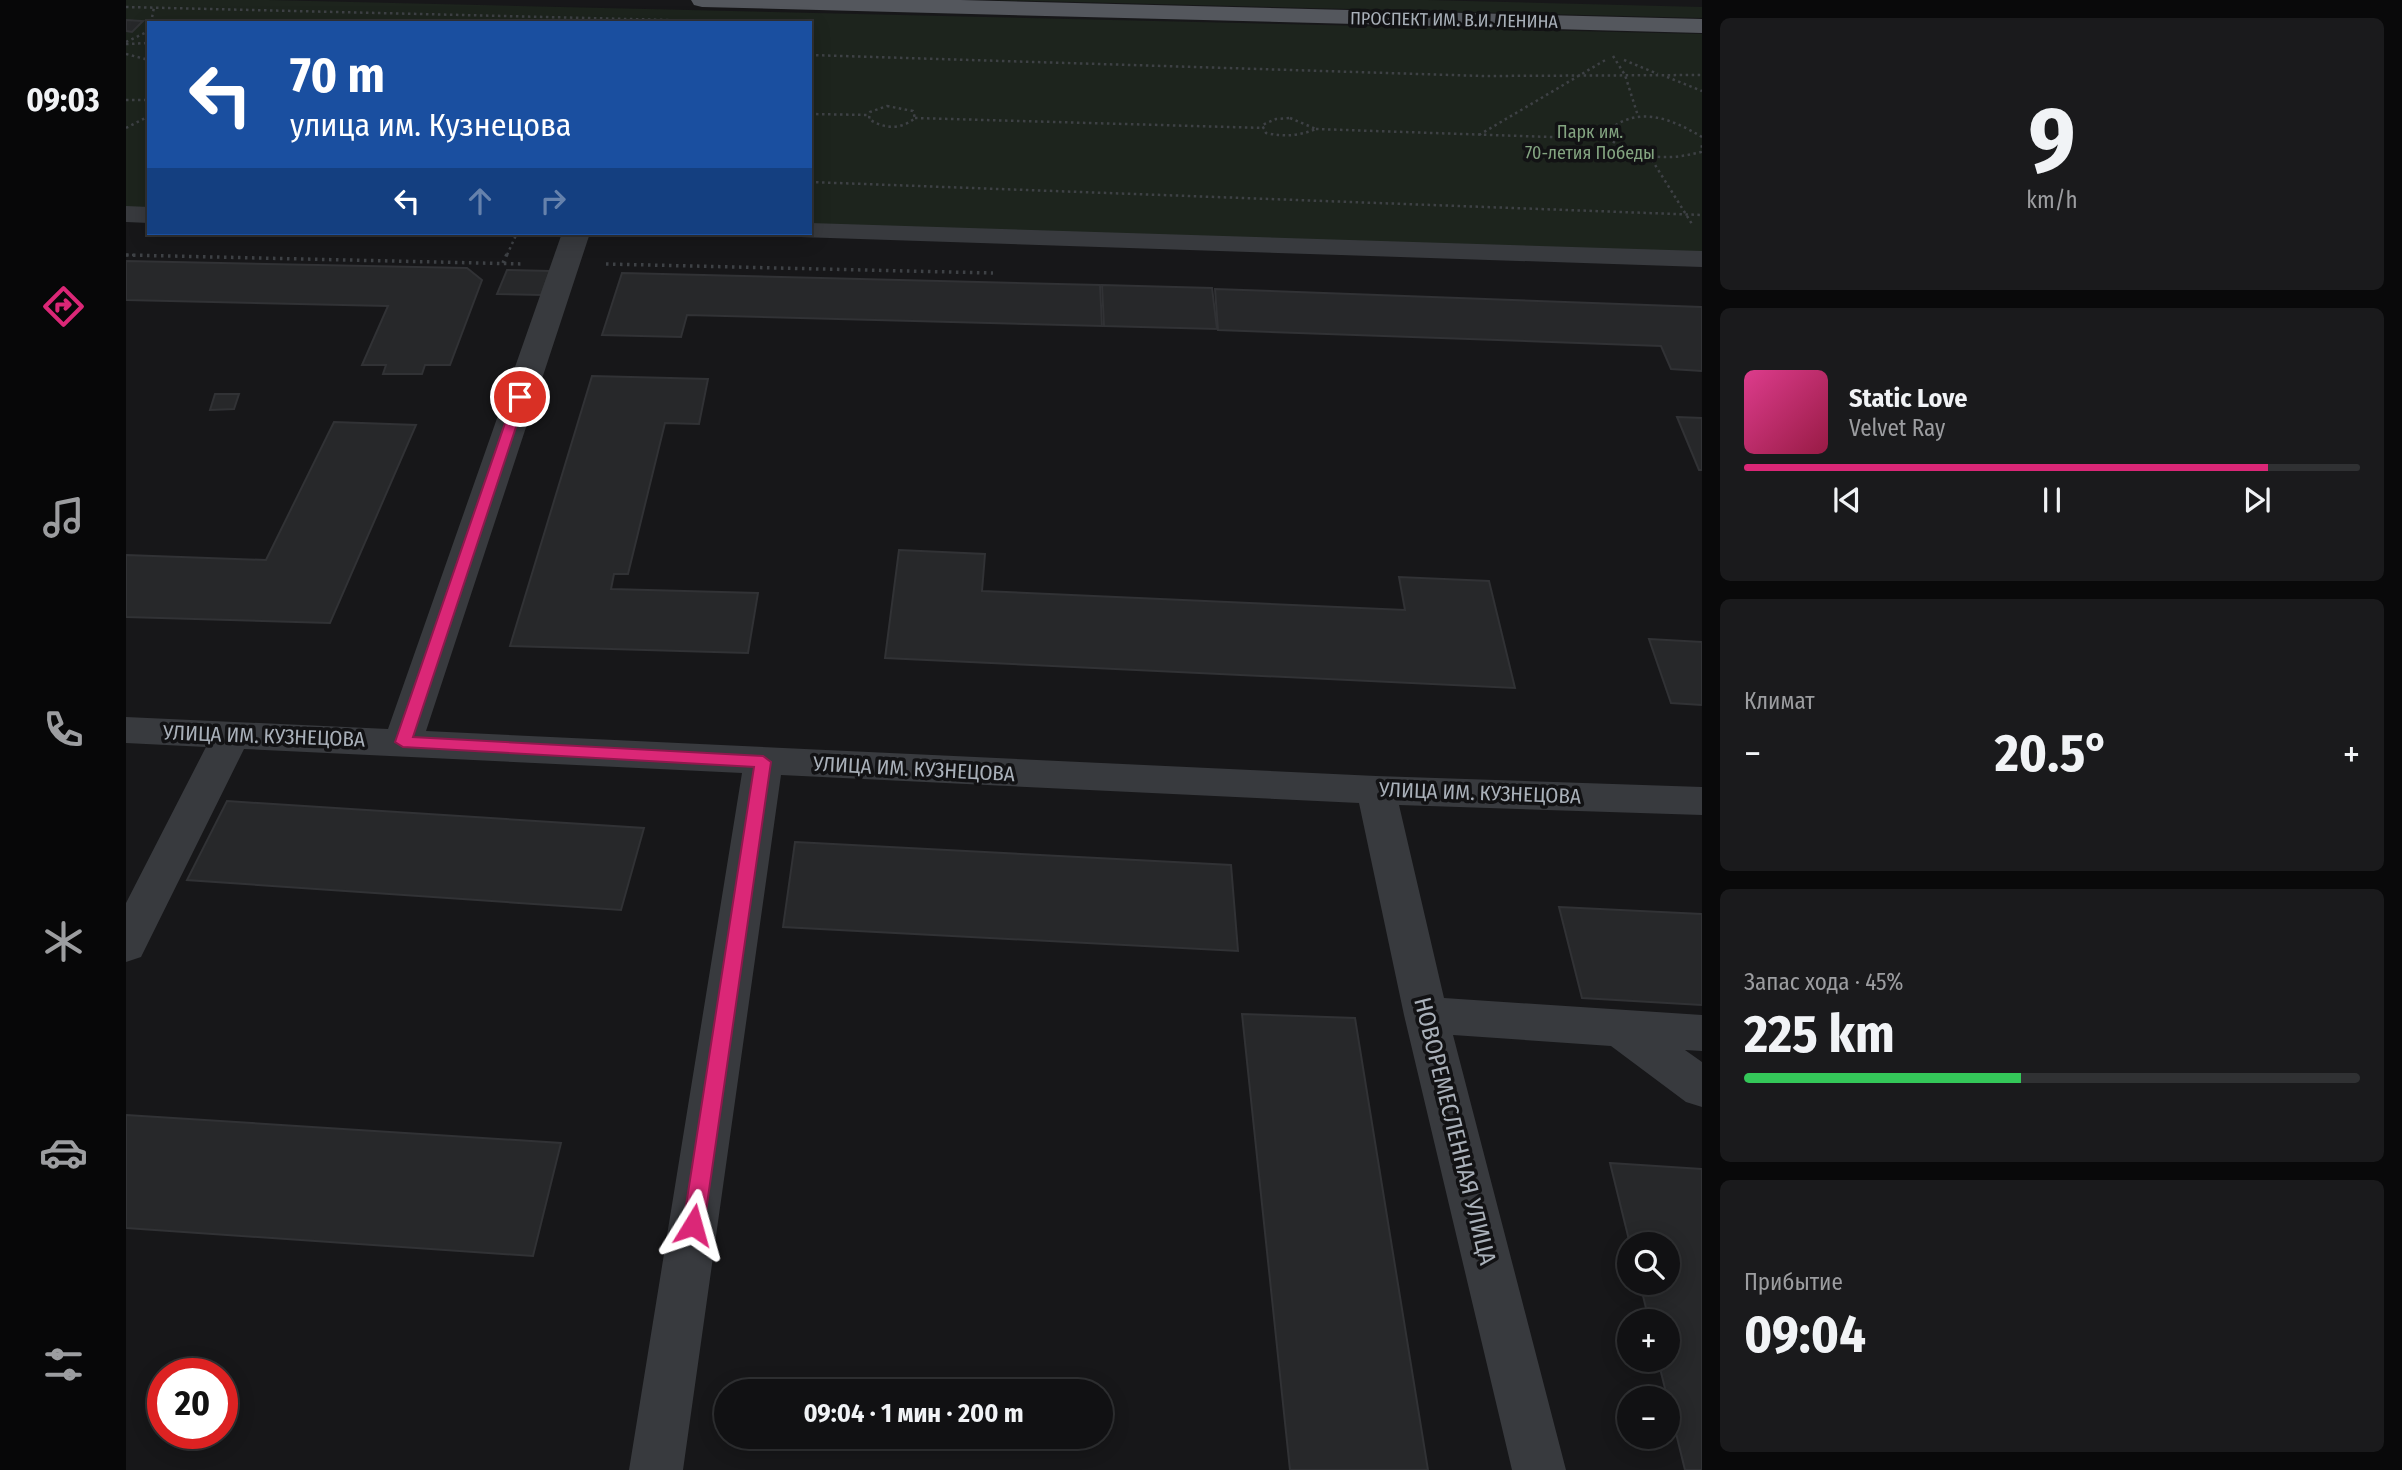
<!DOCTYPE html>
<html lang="ru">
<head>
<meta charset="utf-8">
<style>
	body { margin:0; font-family:"Fira Sans Condensed",sans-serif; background:#1a1a1c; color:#f1f3f6; height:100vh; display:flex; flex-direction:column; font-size:26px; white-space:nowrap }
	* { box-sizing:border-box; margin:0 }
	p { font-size:23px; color:#9c9da0 }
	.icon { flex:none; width:38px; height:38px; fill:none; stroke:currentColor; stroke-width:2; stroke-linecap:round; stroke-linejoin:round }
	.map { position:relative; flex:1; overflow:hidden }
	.details { display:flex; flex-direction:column; gap:18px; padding:18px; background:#09090a; width:700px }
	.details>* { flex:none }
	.guide { position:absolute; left:21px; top:21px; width:665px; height:214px; border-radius:0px; box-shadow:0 4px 18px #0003,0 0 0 2px #303133; background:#1a4fa0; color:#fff; overflow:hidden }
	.tools { position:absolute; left:1491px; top:1232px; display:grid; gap:14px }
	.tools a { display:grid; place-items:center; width:63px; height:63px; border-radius:50%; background:#111113; box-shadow:0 4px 18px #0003,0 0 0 2px #303133; font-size:35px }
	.speed { position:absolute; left:21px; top:1358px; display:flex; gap:14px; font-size:35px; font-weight:700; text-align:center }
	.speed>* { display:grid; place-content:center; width:91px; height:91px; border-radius:50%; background:#111113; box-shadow:0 4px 18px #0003,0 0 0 2px #303133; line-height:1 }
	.speed .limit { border:10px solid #d22; background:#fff; color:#111 }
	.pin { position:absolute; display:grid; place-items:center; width:60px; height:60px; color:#fff; margin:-30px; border:4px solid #fff; border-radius:50%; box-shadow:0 2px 7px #0007 }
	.me { position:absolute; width:77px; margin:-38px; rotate:8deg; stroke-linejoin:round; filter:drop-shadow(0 0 5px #0008) }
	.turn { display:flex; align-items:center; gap:24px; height:147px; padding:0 28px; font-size:32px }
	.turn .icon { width:91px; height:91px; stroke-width:2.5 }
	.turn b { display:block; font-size:49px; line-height:60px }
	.lanes { display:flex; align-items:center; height:66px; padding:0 28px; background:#0003; justify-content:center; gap:35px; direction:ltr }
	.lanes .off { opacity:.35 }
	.big { font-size:52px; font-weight:700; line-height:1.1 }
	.details .widget { flex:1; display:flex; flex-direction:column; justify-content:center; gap:10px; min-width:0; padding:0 24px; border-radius:10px; background:#1a1a1c }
	.details .dial { align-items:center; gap:0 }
	.dial b { font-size:91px; line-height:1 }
	.song { display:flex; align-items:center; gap:21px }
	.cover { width:84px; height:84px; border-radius:10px; background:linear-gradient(135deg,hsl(330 70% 55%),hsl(340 70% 35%)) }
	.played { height:7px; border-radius:4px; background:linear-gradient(90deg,#db2777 85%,#303133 85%) }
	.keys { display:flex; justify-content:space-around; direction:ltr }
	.heat { display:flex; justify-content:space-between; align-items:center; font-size:38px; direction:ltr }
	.charge { height:10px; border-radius:5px; background:linear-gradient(90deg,#34c759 45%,#303133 0) }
	.trip { position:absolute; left:588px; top:1379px; width:399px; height:70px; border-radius:35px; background:#111113; box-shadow:0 4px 18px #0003,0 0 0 2px #303133; font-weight:700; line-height:70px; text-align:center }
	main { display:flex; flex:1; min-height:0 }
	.tabs { display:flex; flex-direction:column; width:126px; justify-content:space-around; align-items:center; background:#070708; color:#9c9da0 }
	.tabs .icon { width:49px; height:49px }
	.tabs .selected { color:#db2777 }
	.tabs b { font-size:32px; color:#f1f3f6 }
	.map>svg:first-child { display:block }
	.green { fill:#1d241d }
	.building { fill:#27282a; stroke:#313235; stroke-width:2 }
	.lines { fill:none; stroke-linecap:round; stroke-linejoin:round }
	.path-far1 { stroke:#3e4145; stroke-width:2.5; stroke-dasharray:2.5 3.5; stroke-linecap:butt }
	.path { stroke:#3e4145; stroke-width:3.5; stroke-dasharray:2.5 4.5; stroke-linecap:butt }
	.minor { fill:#383a3e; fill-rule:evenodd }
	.major { fill:#54575d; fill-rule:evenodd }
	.route { fill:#db2777; stroke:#8e194d; stroke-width:2 }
	.labels { text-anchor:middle; stroke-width:7; stroke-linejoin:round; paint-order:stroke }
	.far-street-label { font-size:18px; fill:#a9b0b9; stroke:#121214 }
	.far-park-label { font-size:18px; fill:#83a480; stroke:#121214 }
	.street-label { font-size:21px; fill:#a9b0b9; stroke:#121214 }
	.near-street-label { font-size:24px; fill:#a9b0b9; stroke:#121214 }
</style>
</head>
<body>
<main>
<nav class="tabs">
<b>09:03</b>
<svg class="icon selected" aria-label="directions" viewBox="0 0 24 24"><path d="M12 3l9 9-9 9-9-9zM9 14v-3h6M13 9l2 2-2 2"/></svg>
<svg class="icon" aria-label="music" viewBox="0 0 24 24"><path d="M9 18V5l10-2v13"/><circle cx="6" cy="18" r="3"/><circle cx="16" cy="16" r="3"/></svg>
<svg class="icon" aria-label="phone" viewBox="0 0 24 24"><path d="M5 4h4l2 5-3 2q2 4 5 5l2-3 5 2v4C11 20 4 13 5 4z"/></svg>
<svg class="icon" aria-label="climate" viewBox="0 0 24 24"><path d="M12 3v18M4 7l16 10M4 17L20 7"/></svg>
<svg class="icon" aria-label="car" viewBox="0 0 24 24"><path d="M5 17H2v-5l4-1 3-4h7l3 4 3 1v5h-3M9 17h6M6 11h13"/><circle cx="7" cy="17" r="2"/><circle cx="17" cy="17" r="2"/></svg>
<svg class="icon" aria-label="filters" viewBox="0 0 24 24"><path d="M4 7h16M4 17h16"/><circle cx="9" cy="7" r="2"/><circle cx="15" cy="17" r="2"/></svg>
</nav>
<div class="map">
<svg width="1576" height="1470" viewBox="0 0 1576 1470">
	<rect width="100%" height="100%" fill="#171719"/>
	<g class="green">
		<path d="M0 0H143L1576 34V256L684 228V23H23V212H0Z"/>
		<path d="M867 0H1302L1576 7V18Z"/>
	</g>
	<g class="building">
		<path d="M0 20 17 21 6 32 0 31Z"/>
		<path d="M0 261 341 268 356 280 324 365H299L296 374H257L260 365H236L262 306 0 300Z"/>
		<path d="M381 270 424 271 415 295 371 294Z"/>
		<path d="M496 273 974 285 976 326 561 315 555 337 476 335Z"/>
		<path d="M976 285 1086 288 1091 329 978 326Z"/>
		<path d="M1089 289 1576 307V371L1545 369 1535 346 1092 330Z"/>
		<path d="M466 376 582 379 573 424 539 423 502 574H488L485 589 632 593 622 653 384 646Z"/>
		<path d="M89 394H113L108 409 84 410Z"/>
		<path d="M1551 417 1576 418V470H1573Z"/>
		<path d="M208 422 290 425 204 623 0 617V555L140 560Z"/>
		<path d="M773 550 859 554 856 591 1279 610 1273 577 1363 581 1389 688 759 658Z"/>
		<path d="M1523 639 1576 642V705L1545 703Z"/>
		<path d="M101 801 518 828 495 910 61 880Z"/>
		<path d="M669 842 1105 865 1112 951 657 927Z"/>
		<path d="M1433 907 1576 914V1005L1456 998Z"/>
		<path d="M1116 1014 1229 1018 1302 1470H1164Z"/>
		<path d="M0 1115 435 1143 407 1256 0 1228Z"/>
		<path d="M1484 1163 1576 1169V1470H1559L1532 1360H1542V1321H1523L1514 1283H1542V1244H1504Z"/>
	</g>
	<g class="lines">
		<g class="path-far1">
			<path d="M0 7 545 20"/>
			<path d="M25 23 28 7"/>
			<path d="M0 42 23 31"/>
			<path d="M0 44 23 43"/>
			<path d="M0 54 23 60"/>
			<path d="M684 55 1357 76 1576 75"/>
			<path d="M1487 56 1499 75 1512 116"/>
			<path d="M1498 60 1532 74"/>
			<path d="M1541 77 1576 91"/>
			<path d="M0 100H23"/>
			<path d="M761 106 787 111 789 118C775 130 758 129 743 119L744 112Z"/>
			<path d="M684 114 742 115"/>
			<path d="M789 118 1138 128"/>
			<path d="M1164 118 1190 129C1173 136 1158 137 1140 133L1136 125 1150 119Z"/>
			<path d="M0 128 23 116"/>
			<path d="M1190 129 1483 139"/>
			<path d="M1353 135 1481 59"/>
			<path d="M1576 137C1546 119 1513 105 1483 130V139C1513 159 1541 161 1575 152L1576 145"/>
			<path d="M1526 160 1566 224"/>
			<path d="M684 182 1576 215"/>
			<path d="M0 255H12"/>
			<path d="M381 255 391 233"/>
		</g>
		<g class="path">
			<path d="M0 255 398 264"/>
			<path d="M377 263 381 254"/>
			<path d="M480 264 867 273"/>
		</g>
		<g class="minor">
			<path d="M0 206 23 207V223L0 222Z"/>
			<path d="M684 223 1576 251V267L674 237 672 233H684Z"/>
			<path d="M436 233H464L300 731 1250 776 1576 787V815L1273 805 1318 998 1576 1015V1051L1559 1050 1576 1062V1107L1560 1102 1485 1046 1327 1035 1440 1470H1386L1278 1015 1233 803 655 775 557 1470H503L616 773 118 749 15 957 0 962V903L80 747 0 743V717L262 729Z"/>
		</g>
		<path class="major" d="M565 0H835L1576 19V33L576 7 568 5Z"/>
	</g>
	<path class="route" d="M394 394 400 397 287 737 637 756 645 762 578 1225 575 1231 567 1234 560 1231 557 1225 628 767 277 747 269 742 388 397Z"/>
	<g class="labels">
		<g class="far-street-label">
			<text transform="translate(1328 20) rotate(1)" y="6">ПРОСПЕКТ ИМ. В.И. ЛЕНИНА</text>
		</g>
		<g class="far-park-label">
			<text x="1464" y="138">Парк им.<tspan x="1464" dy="21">70-летия Победы</tspan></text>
		</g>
		<g class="street-label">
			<text transform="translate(138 736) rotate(2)" y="7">УЛИЦА ИМ. КУЗНЕЦОВА</text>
			<text transform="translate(788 769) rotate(3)" y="7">УЛИЦА ИМ. КУЗНЕЦОВА</text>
			<text transform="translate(1354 793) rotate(2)" y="7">УЛИЦА ИМ. КУЗНЕЦОВА</text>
		</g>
		<g class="near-street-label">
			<text transform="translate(1329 1131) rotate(76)" y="8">НОВОРЕМЕСЛЕННАЯ УЛИЦА</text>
		</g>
	</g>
</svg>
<div class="tools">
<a><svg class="icon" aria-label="search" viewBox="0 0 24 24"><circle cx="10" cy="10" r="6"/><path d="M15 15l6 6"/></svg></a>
<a>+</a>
<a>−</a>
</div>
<div class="speed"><div class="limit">20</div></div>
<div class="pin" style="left:394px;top:397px;background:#d93025"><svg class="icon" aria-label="arrive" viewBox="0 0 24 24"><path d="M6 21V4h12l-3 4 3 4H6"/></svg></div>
<svg class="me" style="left:567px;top:1225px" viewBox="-20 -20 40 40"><path d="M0-17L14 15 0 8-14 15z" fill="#db2777" stroke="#fff" stroke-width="4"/></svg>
<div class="trip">09:04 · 1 мин · 200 m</div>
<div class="guide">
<div class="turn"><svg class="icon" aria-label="left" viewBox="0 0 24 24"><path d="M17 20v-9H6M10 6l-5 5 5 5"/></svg><div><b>70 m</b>улица им. Кузнецова</div></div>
<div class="lanes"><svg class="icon" aria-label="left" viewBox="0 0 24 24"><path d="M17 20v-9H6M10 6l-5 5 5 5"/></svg><svg class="icon off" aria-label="ahead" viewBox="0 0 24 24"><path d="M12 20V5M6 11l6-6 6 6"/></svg><svg class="icon off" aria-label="right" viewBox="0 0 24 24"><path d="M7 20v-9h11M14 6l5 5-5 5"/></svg></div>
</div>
</div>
<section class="details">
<div class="widget dial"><b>9</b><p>km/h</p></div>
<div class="widget">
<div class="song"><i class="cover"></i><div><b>Static Love</b><p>Velvet Ray</p></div></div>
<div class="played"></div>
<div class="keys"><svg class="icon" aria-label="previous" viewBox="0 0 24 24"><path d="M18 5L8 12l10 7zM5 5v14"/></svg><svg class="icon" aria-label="pause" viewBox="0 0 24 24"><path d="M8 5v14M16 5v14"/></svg><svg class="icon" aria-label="next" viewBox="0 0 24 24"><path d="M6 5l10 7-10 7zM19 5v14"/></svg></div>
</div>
<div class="widget"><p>Климат</p>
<div class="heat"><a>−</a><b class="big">20.5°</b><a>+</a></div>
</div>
<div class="widget"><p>Запас хода · 45%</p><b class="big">225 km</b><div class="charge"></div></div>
<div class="widget"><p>Прибытие</p><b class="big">09:04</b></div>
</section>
</main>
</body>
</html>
